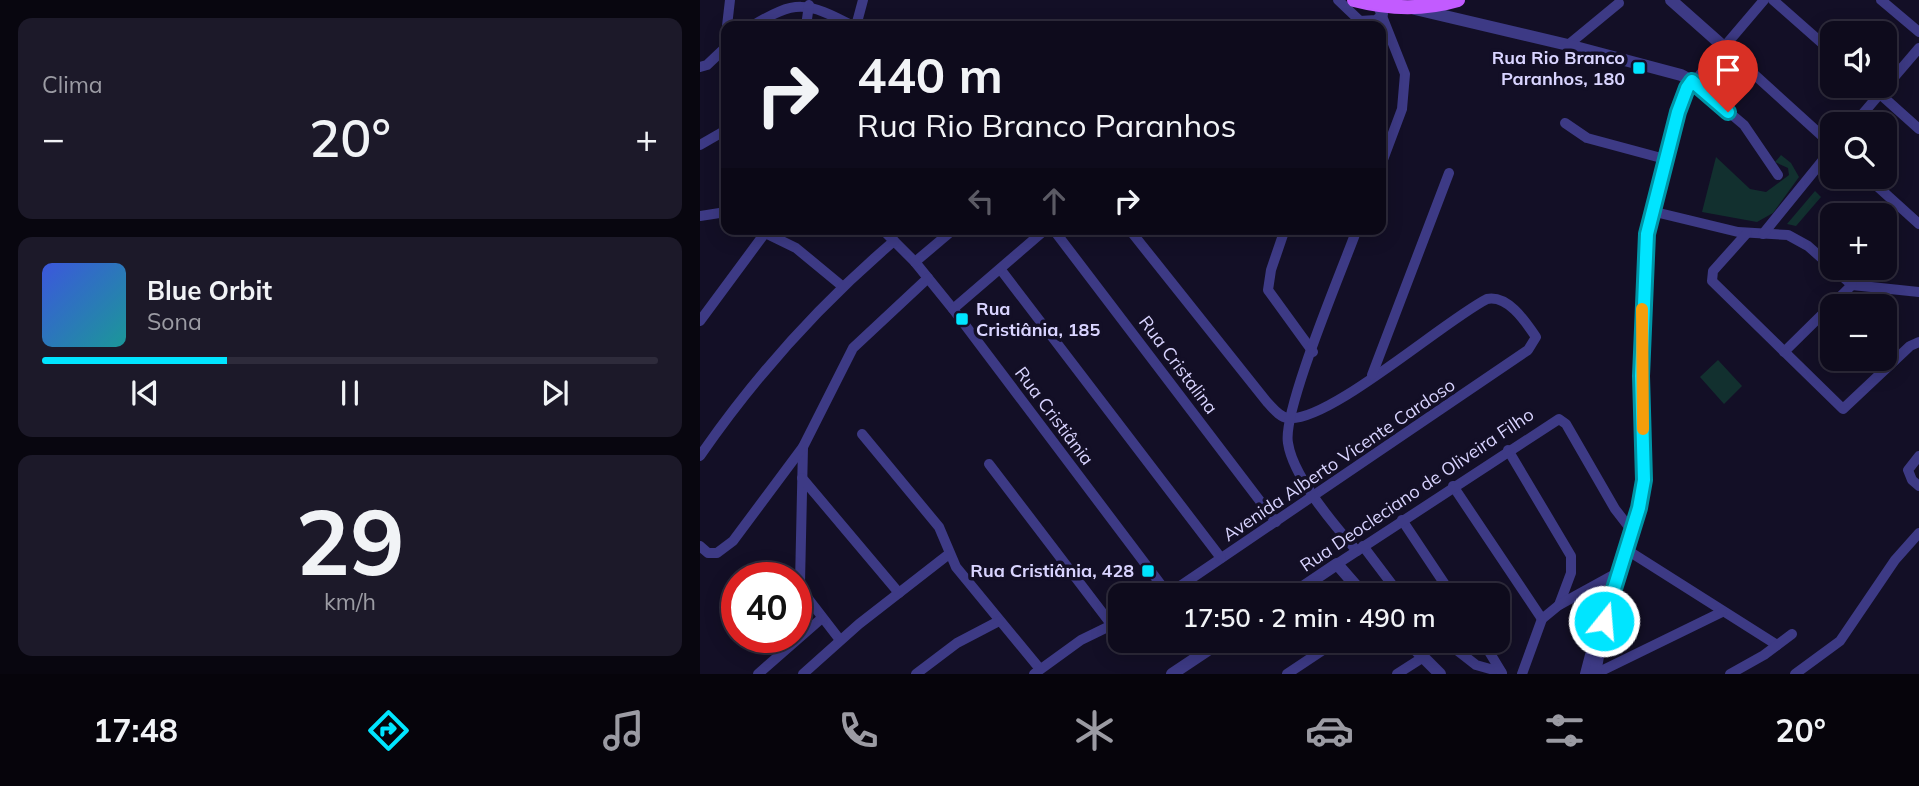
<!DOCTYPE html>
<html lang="pt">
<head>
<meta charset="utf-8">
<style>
	body { margin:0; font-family:Mulish,sans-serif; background:#1c1929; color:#f1f3f6; height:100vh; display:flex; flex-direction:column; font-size:26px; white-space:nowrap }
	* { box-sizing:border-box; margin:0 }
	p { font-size:23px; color:#9b9ba3 }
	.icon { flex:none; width:38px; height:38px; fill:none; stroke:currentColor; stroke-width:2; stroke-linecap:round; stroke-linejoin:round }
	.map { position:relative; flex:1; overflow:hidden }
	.sheet { display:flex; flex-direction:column; gap:18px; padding:18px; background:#08060f; width:700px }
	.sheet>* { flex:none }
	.top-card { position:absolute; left:21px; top:21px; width:665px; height:214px; border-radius:14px; box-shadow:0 4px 18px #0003,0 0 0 2px #2e2b3b; background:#0e0b1c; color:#f1f3f6; overflow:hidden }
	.fabs { position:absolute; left:1120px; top:21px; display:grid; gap:14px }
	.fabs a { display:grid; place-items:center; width:77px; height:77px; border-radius:14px; background:#0e0b1c; box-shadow:0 4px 18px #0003,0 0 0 2px #2e2b3b; font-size:35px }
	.speed { position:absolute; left:21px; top:562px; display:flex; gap:14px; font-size:35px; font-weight:700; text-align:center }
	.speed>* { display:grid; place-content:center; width:91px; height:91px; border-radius:50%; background:#0e0b1c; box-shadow:0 4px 18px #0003,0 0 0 2px #2e2b3b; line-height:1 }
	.speed .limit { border:10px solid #d22; background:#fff; color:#111 }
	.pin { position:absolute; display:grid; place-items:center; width:60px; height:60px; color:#fff; margin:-72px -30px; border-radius:50% 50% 50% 0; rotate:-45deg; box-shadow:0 0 7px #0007 }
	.pin .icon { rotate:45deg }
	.me { position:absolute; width:77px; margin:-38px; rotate:17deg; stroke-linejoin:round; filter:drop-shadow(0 0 5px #0008) }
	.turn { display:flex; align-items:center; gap:24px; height:147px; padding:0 21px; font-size:32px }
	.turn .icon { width:91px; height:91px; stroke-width:2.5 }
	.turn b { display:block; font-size:49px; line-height:60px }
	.lanes { display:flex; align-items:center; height:66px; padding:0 21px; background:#0003; justify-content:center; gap:35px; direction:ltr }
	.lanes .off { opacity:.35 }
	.big { font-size:52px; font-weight:600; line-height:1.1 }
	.sheet .tile { flex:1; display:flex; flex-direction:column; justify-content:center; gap:10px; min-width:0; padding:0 24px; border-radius:14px; background:#1c1929 }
	.sheet .dial { align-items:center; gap:0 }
	.dial b { font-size:91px; line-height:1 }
	.song { display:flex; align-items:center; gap:21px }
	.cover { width:84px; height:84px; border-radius:10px; background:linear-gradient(135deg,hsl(230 70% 55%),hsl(180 70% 35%)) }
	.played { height:7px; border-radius:4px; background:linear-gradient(90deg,#00e5ff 30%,#2e2b3b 30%) }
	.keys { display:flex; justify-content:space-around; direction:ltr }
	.heat { display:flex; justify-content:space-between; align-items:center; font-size:38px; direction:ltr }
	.trip { position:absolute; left:408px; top:583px; width:402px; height:70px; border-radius:14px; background:#0e0b1c; box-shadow:0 4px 18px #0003,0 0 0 2px #2e2b3b; font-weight:600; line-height:70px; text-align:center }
	.dock { display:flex; height:112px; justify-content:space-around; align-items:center; background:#06040b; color:#9b9ba3 }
	.dock .icon { width:49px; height:49px }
	.dock .active { color:#00e5ff }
	.dock b { font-size:32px; color:#f1f3f6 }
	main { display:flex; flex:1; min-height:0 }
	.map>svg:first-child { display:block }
	.green { fill:#12302f }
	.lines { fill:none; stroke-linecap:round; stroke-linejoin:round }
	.minor { stroke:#3d3a85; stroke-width:10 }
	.tertiary { stroke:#3d3a85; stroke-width:12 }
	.primary { stroke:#c25bff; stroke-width:14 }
	.route-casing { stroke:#0095a6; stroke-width:18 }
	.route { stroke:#00e5ff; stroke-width:12 }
	.slow { stroke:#f59e0b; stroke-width:12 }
	.poi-dot { fill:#00e5ff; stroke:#130f26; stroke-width:2.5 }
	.labels { text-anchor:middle; stroke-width:7; stroke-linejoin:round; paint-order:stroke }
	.poi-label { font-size:18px; font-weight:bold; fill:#d9d4ff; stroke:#130f26; text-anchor:end }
	.street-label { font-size:18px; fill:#d9d4ff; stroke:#130f26 }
</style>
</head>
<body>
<main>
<section class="sheet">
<div class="tile"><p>Clima</p>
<div class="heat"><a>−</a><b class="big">20°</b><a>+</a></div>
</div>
<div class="tile">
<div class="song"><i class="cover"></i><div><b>Blue Orbit</b><p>Sona</p></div></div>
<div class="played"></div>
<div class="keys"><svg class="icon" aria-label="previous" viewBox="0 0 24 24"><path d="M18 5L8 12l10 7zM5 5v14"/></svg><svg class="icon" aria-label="pause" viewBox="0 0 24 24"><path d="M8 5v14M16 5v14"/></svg><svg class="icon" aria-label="next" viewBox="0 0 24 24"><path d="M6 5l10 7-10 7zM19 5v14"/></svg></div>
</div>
<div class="tile dial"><b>29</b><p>km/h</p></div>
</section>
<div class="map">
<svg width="1219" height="674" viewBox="0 0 1219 674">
	<rect width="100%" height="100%" fill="#130f26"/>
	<g class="green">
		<path d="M1081 155 1091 163 1099 177 1073 213 1057 222 1002 212 1016 157 1050 189 1066 192 1089 175 1088 168 1075 162Z"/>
		<path d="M1115 191 1121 197 1096 226 1087 224Z"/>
		<path d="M1018 360 1042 386 1024 404 1000 377Z"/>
	</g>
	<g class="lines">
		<g class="minor">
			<path d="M638 0 660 21 676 20 683 14"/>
			<path d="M1064 0 1024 47 1132 145"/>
			<path d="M1073 0 1132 52"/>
			<path d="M1181 0 1219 32"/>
			<path d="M676 1 705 74 702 109 681 165"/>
			<path d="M27 26 30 0"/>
			<path d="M52 26C95 0 106 1 153 26"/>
			<path d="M106 26 109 5"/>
			<path d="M156 26 163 0"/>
			<path d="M868 45 919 3"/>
			<path d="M0 67 7 65 26 47"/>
			<path d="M992 81 1044 125 1078 175"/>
			<path d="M1171 86 1219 129"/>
			<path d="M865 123 887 138 965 159"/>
			<path d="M1154 124 1219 48"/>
			<path d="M0 145 26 130"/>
			<path d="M1167 177 1219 224"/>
			<path d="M951 211 1038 232 1088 235 1108 246 1152 285 1219 292"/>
			<path d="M0 216 26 212"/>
			<path d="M57 229 96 248 142 286"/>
			<path d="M182 229 215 262 253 309 468 594"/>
			<path d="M353 229 576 522"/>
			<path d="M429 229 567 402C573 408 579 417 588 418 627 424 745 320 787 299 808 295 825 321 836 337L828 350 467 595"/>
			<path d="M585 229 571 270 568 290 613 352"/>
			<path d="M1047 233 1013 271 1012 281 1143 409 1210 346 1219 342"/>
			<path d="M1063 234 1132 149"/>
			<path d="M215 262 254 229"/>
			<path d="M301 270 521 558"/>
			<path d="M253 309 346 229"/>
			<path d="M0 321 65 233"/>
			<path d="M1084 352 1152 285"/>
			<path d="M672 375 749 173"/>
			<path d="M162 434 239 527 256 567 340 669"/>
			<path d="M103 447 100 583 103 592 140 640"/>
			<path d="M808 450 871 556V573L859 605"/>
			<path d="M0 456C56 375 119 305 194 241"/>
			<path d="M1219 456 1208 470 1212 480 1219 486"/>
			<path d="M289 464 411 624"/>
			<path d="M102 478 199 593"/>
			<path d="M753 486 842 619"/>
			<path d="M702 520 752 595"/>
			<path d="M0 546 8 553H17L33 541 103 447 153 348 228 278"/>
			<path d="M663 546 700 595"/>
			<path d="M927 550 1077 645"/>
			<path d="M657 551C634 525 593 477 588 443 582 411 643 268 657 229"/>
			<path d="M637 564 859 419 866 424 915 509 932 531"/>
			<path d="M744 640 776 665 801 672"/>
			<path d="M782 640 802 673"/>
			<path d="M58 674 122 618"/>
			<path d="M103 674 159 624 249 554"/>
			<path d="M216 674 257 643 299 621"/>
			<path d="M334 674 381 640 420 621"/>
			<path d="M587 674 638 640"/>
			<path d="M697 674 722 658"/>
			<path d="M822 674 842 619 859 605 919 572"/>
			<path d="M895 674 1022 612"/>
			<path d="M1030 674 1064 655 1092 634"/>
			<path d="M1095 674 1140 641 1195 560 1219 533"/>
		</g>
		<g class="tertiary">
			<path d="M715 9 868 45 981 75 992 81"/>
			<path d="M591 595 637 564 664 595"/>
			<path d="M706 640 740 674"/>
			<path d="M472 674 523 640"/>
			<path d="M886 674 895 640"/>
			<path d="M895 674 904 621 932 531 944 480 942 301 948 223 983 97 1024 47 971 0"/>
		</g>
		<path class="primary" d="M654 0C689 9 724 10 758 0"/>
	</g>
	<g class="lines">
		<g class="route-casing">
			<path id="route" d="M904 621 939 508 944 480 941 376 947 234 978 112 987 88 992 81 1028 112"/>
		</g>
		<use href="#route" class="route"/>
		<path class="slow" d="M942 309 943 429"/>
	</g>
	<g class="poi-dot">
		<rect x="932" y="61" width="14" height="14" rx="3.5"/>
		<rect x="255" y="312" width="14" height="14" rx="3.5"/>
		<rect x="441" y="564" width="14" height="14" rx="3.5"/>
	</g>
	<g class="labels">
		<g class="poi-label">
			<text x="925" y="64">Rua Rio Branco<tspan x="925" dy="21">Paranhos, 180</tspan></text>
			<text x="276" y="315" text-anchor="start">Rua<tspan x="276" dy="21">Cristiânia, 185</tspan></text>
			<text x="434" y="577">Rua Cristiânia, 428</text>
		</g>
		<g class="street-label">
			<text transform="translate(478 365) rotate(53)" y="6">Rua Cristalina</text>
			<text transform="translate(354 416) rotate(53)" y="6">Rua Cristiânia</text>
			<text transform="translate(639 460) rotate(-34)" y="6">Avenida Alberto Vicente Cardoso</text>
			<text transform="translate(717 490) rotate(-34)" y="6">Rua Deocleciano de Oliveira Filho</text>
		</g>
	</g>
</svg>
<div class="fabs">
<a><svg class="icon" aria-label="sound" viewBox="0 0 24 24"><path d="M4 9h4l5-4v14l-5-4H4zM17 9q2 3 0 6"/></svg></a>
<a><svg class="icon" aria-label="search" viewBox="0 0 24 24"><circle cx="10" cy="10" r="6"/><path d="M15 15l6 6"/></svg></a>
<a>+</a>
<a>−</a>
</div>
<div class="speed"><div class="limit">40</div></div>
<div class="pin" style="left:1028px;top:112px;background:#d93025"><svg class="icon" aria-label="arrive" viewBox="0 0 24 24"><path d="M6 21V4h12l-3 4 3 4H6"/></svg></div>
<svg class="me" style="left:904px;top:621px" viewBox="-20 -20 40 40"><circle r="17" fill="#00e5ff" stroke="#fff" stroke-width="3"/><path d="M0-11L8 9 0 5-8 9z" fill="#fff"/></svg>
<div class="trip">17:50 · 2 min · 490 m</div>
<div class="top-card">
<div class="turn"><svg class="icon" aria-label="right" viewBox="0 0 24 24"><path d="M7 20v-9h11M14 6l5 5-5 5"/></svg><div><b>440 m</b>Rua Rio Branco Paranhos</div></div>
<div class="lanes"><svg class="icon off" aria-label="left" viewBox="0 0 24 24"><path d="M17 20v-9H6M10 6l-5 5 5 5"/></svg><svg class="icon off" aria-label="ahead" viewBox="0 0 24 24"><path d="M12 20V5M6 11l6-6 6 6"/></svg><svg class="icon" aria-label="right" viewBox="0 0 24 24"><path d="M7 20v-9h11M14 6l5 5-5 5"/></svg></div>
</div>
</div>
</main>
<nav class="dock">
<b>17:48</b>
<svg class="icon active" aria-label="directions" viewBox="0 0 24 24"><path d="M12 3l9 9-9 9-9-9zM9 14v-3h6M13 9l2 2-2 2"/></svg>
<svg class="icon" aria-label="music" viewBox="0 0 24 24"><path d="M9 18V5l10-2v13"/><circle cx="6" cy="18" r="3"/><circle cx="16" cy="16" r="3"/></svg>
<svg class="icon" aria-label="phone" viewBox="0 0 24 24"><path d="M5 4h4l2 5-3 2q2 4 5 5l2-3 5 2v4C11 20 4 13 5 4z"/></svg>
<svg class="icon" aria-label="climate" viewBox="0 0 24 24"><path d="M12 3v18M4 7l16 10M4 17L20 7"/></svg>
<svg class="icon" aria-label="car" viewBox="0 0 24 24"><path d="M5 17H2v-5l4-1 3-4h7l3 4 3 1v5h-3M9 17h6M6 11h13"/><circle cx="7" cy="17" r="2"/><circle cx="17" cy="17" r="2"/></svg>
<svg class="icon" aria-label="filters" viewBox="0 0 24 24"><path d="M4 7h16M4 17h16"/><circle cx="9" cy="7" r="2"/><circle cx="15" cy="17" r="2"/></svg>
<b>20°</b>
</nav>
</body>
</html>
